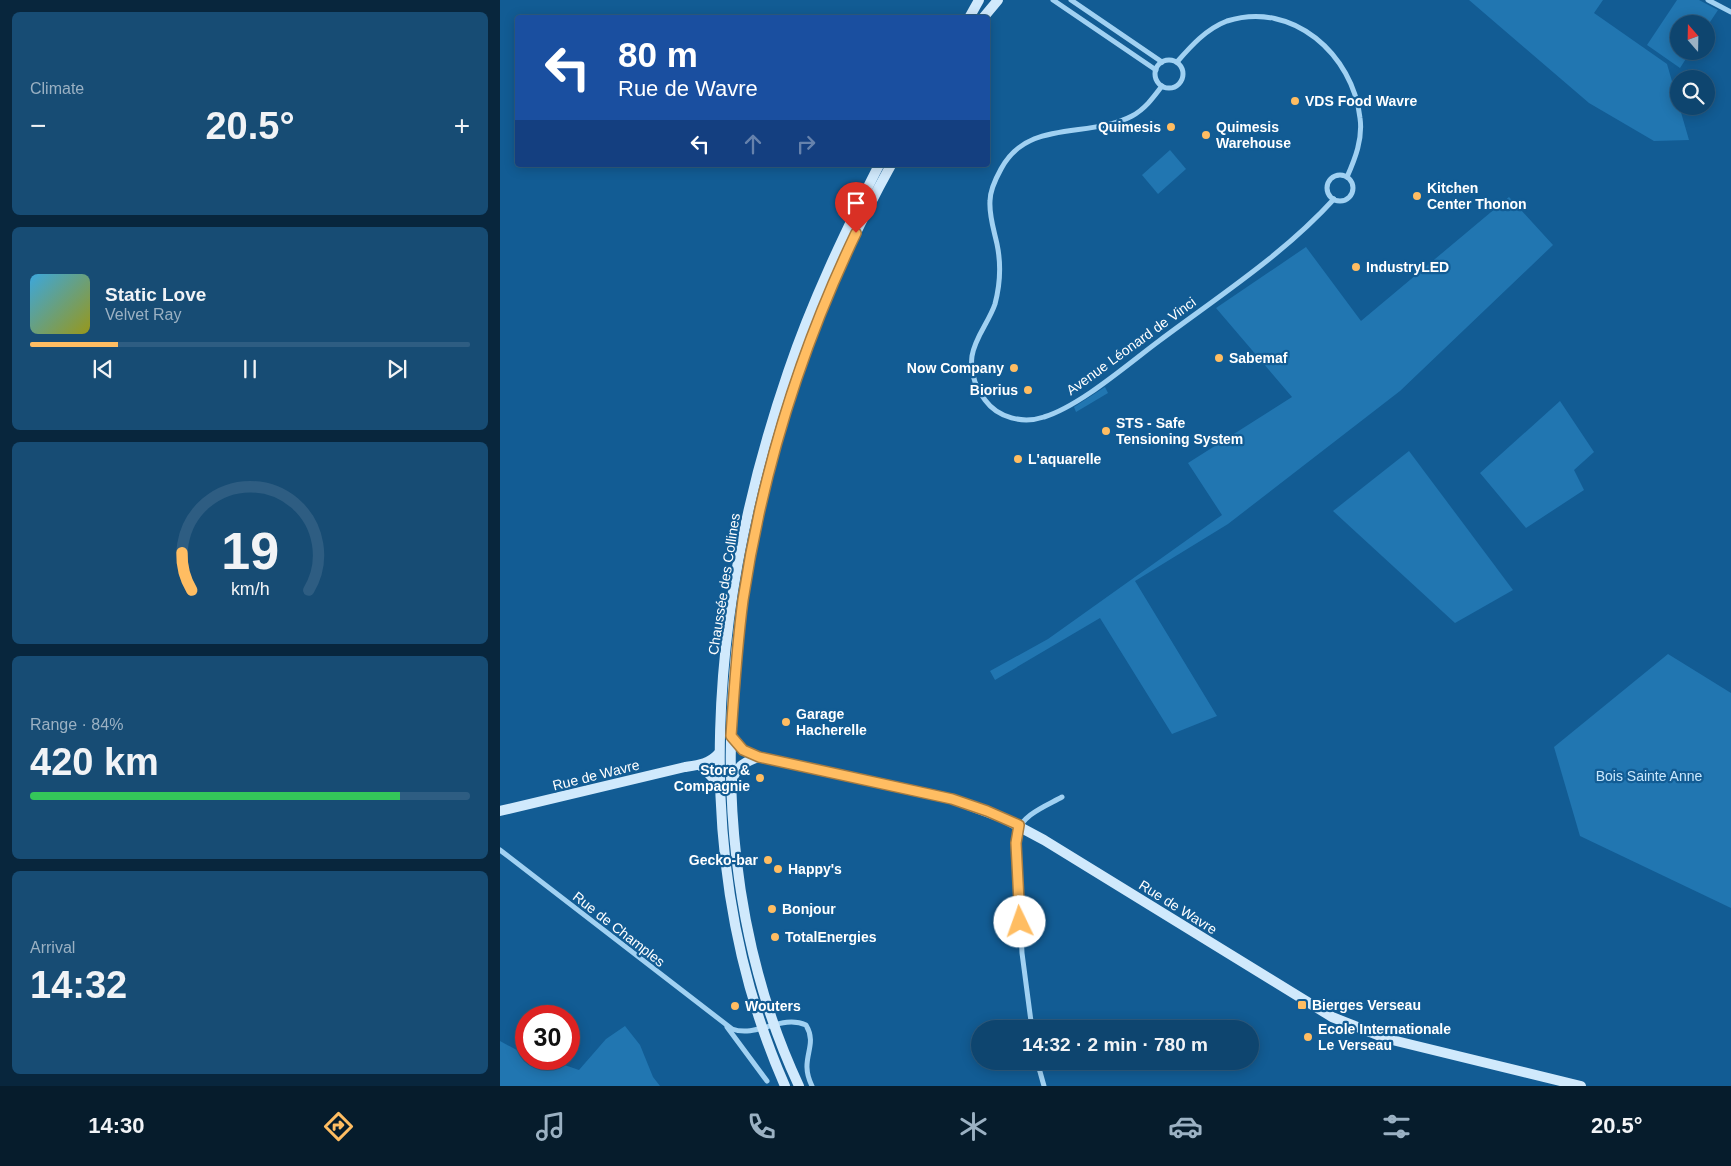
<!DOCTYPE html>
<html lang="en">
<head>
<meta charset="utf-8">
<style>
	body { margin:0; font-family:Arial,sans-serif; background:#174c74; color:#f1f3f6; height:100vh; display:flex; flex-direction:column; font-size:19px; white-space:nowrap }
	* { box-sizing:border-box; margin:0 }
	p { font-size:16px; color:#9bb1c3 }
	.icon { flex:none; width:28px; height:28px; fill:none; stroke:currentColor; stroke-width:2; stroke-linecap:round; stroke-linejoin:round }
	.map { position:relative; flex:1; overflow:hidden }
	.side { display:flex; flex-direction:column; gap:12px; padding:12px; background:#08263d; width:500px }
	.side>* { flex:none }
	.guide { position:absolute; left:15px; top:15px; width:475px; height:152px; border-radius:5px; box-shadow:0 2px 12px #0003,0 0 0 1px #2e5d82; background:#1a4fa0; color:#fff; overflow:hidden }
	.needle { width:32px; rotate:340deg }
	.controls { position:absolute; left:1170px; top:15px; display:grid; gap:10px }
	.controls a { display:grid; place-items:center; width:45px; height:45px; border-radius:50%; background:#0e456f; box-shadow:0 2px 12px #0003,0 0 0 1px #2e5d82; font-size:25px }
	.speed { position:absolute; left:15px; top:1005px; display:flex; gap:10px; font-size:25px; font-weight:700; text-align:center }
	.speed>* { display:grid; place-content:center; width:65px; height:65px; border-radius:50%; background:#0e456f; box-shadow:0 2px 12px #0003,0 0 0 1px #2e5d82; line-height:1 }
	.speed .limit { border:8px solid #d22; background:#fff; color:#111 }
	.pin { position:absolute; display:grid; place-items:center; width:42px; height:42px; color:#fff; margin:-51px -21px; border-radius:50% 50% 50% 0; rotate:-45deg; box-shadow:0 0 5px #0007 }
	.pin .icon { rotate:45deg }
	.me { position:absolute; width:55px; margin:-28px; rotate:357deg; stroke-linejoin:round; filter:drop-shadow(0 0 4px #0008) }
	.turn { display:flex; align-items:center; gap:18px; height:105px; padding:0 20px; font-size:22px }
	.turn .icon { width:65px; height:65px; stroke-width:2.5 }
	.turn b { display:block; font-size:35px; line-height:42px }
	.lanes { display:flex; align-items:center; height:48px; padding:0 20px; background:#0003; justify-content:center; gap:25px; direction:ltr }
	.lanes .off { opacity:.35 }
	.big { font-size:38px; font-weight:700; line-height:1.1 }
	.side .card { flex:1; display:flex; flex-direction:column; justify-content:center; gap:8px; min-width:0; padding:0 18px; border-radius:8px; background:#174c74 }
	.side .dial { align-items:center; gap:0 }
	.dial svg { height:130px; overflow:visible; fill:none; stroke:#2e5d82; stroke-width:7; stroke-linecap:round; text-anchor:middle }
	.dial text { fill:#f1f3f6; stroke:none }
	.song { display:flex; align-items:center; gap:15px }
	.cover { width:60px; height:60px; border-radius:8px; background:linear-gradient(135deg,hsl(200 70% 55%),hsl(60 70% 35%)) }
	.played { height:5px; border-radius:2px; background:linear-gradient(90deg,#ffbd62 20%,#2e5d82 20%) }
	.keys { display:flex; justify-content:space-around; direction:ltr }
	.heat { display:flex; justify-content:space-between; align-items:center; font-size:28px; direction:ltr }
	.charge { height:8px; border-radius:4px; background:linear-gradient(90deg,#34c759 84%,#2e5d82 0) }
	.trip { position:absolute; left:471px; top:1020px; width:288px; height:50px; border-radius:25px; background:#0e456f; box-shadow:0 2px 12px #0003,0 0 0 1px #2e5d82; font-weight:700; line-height:50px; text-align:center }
	.tab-bar { display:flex; height:80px; justify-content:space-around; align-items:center; background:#061c2c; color:#9bb1c3 }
	.tab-bar .icon { width:35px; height:35px }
	.tab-bar .selected { color:#ffbd62 }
	.tab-bar b { font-size:22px; color:#f1f3f6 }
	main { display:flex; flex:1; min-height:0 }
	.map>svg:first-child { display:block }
	.green { fill:#2176b1 }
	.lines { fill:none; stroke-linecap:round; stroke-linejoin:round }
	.street { stroke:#a1d1f2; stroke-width:5 }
	.secondary { stroke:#d0e9fc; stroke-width:10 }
	.route-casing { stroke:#a67b40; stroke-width:12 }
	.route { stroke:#ffbd62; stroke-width:9 }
	.poi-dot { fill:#ffbd62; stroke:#125c94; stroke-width:2 }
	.labels { text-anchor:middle; stroke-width:4.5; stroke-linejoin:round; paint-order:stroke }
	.poi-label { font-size:14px; font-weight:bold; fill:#fff; stroke:#125c94; text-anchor:start }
	.street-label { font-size:14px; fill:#fff; stroke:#125c94 }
	.park-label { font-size:14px; fill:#c8e7fd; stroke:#125c94 }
</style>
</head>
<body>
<main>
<section class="side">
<div class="card"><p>Climate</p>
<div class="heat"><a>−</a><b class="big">20.5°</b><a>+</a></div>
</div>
<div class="card">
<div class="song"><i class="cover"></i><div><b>Static Love</b><p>Velvet Ray</p></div></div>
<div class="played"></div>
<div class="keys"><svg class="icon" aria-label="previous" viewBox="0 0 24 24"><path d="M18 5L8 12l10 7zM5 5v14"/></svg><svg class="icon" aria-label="pause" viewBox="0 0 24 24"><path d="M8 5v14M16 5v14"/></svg><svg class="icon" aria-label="next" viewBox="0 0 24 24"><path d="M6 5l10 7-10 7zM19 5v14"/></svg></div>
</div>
<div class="card dial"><svg viewBox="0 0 100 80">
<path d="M14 69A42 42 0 1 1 86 69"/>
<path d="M14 69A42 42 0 0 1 8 46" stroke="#ffbd62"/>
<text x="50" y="56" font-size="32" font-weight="700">19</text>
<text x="50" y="72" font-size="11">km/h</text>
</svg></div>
<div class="card"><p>Range · 84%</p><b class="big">420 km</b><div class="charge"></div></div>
<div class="card"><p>Arrival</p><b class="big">14:32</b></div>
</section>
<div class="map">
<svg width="1231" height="1086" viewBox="0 0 1231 1086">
	<rect width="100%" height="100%" fill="#125c94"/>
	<g class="green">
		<path d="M969 0H1103L1094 13 1167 64 1189 140 1154 141 1089 103Z"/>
		<path d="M1177 0H1199L1218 10 1206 28V24H1179V51H1191L1180 68 1147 45Z"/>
		<path d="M670 150 686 169 658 194 642 175Z"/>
		<path d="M1009 197 1053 245 900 391 728 524 635 581 717 716 672 734 600 618 495 680 490 671 548 639 722 515 688 463 792 397 716 308 806 247 861 321Z"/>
		<path d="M605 387 608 393 576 412 574 407Z"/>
		<path d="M1060 401 1094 452 1074 470 1084 490 1026 528 980 473Z"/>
		<path d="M909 451 1013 590 955 623 833 511Z"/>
		<path d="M1168 654 1231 693V908L1080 836 1054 747Z"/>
		<path d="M125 1026 140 1045 153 1077 160 1086H0V1041L26 1055V1059L50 1060 79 1070 106 1039Z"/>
	</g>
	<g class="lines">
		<g class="street">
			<path d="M553 0 656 70"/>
			<path d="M571 0 662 62"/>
			<path d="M1208 0 1231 12"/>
			<circle cx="669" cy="74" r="14"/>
			<path d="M677 62C691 46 706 29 727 21 793 0 853 55 860 118 863 139 855 159 847 177"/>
			<path d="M662 86C653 98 645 109 632 116 589 139 528 118 501 169 496 178 490 191 490 201 489 216 494 230 497 244 501 263 500 285 495 304 489 322 475 337 472 356 470 372 476 388 485 400 498 418 523 424 544 417 580 406 628 364 659 341 719 296 783 255 834 199"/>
			<circle cx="840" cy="188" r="13"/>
			<path d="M0 850 232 1029C257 1038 281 1014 306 1025 319 1047 298 1058 312 1086"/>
			<path d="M227 1027 267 1081"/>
			<path d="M532 1029 522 953 517 834C521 815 546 806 562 797"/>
			<path d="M537 1061 544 1086"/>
		</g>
		<g class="secondary">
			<path d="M469 18 479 0"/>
			<path d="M483 18 498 0"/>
			<path d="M231 736 243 750 259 757 452 799 503 818 544 840 832 1017 888 1039 1081 1086"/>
			<path d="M200 765 219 784"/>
			<path d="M232 780C237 766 246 761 259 757"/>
			<path d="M0 811 185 767C199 765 209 764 219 753"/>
			<path d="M285 1086C186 861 210 600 288 372 312 301 345 232 379 165"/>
			<path d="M299 1086C166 802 244 430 391 165"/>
		</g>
	</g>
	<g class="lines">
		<g class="route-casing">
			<path id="route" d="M356 233C301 348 262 474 243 600 237 645 234 691 231 736L243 750 259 757 452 799 487 811 519 825 516 843 520 922"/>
		</g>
		<use href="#route" class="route"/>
	</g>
	<g class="poi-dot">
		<circle cx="795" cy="101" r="5"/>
		<circle cx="671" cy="127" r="5"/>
		<circle cx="706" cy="135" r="5"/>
		<circle cx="917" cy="196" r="5"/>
		<circle cx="856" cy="267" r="5"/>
		<circle cx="719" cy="358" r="5"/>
		<circle cx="514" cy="368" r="5"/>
		<circle cx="528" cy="390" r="5"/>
		<circle cx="606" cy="431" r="5"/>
		<circle cx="518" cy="459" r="5"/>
		<circle cx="286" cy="722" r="5"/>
		<circle cx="260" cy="778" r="5"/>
		<circle cx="268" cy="860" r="5"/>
		<circle cx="278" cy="869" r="5"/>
		<circle cx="272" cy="909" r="5"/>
		<circle cx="275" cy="937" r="5"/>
		<rect x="797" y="1000" width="10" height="10" rx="2.5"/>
		<circle cx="235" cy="1006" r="5"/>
		<circle cx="808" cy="1037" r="5"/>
	</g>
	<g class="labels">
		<g class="poi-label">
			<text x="805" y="106">VDS Food Wavre</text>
			<text x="661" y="132" text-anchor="end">Quimesis</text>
			<text x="716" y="132">Quimesis<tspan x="716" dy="16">Warehouse</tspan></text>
			<text x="927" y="193">Kitchen<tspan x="927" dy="16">Center Thonon</tspan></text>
			<text x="866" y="272">IndustryLED</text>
			<text x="729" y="363">Sabemaf</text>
			<text x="504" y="373" text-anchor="end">Now Company</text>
			<text x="518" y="395" text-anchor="end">Biorius</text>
			<text x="616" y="428">STS - Safe<tspan x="616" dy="16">Tensioning System</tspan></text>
			<text x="528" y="464">L'aquarelle</text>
			<text x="296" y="719">Garage<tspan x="296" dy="16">Hacherelle</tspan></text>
			<text x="250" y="775" text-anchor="end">Store &amp;<tspan x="250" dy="16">Compagnie</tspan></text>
			<text x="258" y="865" text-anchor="end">Gecko-bar</text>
			<text x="288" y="874">Happy's</text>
			<text x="282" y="914">Bonjour</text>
			<text x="285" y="942">TotalEnergies</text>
			<text x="812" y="1010">Bierges Verseau</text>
			<text x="245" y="1011">Wouters</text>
			<text x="818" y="1034">Ecole Internationale<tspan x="818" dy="16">Le Verseau</tspan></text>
		</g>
		<g class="street-label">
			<text transform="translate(631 346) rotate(-36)" y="5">Avenue Léonard de Vinci</text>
			<text transform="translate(224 584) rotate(-81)" y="5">Chaussée des Collines</text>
			<text transform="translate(96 775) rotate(-14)" y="5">Rue de Wavre</text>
			<text transform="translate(678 907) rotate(32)" y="5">Rue de Wavre</text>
			<text transform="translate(119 929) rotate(38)" y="5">Rue de Champles</text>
		</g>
		<g class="park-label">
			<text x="1149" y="781">Bois Sainte Anne</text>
		</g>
	</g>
</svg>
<div class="controls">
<a><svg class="needle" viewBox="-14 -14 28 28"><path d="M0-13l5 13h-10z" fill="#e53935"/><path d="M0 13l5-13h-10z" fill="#9bb1c3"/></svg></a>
<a><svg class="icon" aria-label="search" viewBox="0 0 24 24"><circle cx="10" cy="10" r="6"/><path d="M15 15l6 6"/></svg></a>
</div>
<div class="speed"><div class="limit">30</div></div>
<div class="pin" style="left:356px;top:233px;background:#d93025"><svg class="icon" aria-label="arrive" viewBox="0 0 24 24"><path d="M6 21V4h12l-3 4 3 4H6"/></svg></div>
<svg class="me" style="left:520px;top:922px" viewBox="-20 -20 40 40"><circle r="19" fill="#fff"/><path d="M0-13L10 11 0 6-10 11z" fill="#ffbd62"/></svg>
<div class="trip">14:32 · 2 min · 780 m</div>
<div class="guide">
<div class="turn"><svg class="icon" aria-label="left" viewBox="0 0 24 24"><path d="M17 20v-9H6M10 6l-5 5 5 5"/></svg><div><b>80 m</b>Rue de Wavre</div></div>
<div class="lanes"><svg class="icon" aria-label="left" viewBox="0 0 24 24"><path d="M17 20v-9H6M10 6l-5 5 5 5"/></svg><svg class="icon off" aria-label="ahead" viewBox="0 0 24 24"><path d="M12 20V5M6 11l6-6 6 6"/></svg><svg class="icon off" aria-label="right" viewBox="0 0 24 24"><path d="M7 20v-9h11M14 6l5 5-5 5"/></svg></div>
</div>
</div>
</main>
<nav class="tab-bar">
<b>14:30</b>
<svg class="icon selected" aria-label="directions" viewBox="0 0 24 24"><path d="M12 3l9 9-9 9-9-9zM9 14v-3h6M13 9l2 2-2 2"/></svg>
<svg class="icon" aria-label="music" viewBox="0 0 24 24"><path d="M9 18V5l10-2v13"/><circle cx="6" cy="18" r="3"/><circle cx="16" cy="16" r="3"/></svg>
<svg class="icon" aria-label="phone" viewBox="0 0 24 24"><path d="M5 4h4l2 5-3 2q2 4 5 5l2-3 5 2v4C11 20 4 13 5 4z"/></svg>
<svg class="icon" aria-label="climate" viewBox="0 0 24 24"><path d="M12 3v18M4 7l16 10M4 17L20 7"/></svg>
<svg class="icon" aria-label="car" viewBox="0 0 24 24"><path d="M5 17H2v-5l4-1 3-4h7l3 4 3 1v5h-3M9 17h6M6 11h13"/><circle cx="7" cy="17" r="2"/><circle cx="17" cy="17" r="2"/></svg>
<svg class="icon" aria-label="filters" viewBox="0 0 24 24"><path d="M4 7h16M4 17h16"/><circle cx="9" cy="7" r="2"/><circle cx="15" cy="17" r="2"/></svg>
<b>20.5°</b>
</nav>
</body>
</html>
